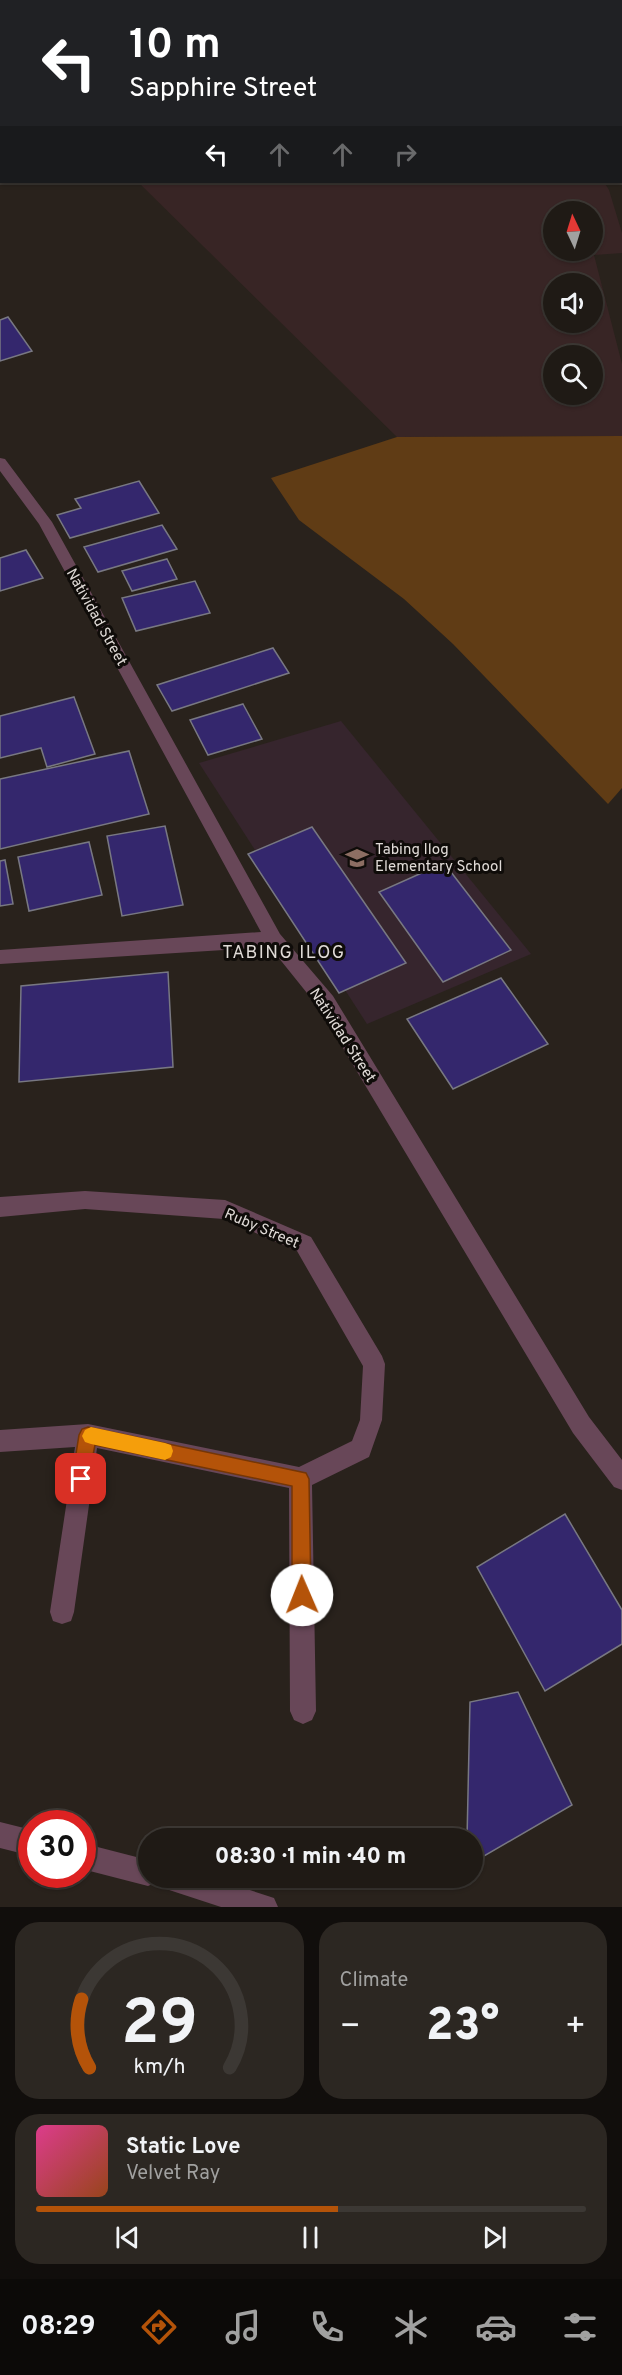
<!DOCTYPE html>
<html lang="en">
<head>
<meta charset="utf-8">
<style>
	body { margin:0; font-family:Overpass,sans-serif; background:#2c2722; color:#f1f3f6; height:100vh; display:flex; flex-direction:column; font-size:22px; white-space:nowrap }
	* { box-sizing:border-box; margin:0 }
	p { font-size:20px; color:#a1a1a0 }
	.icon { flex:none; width:33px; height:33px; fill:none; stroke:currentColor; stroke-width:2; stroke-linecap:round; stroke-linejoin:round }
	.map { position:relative; height:1907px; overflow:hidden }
	.details { display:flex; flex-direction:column; gap:15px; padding:15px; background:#110e0c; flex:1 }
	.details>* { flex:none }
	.banner { position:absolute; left:0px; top:0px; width:622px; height:183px; box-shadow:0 2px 4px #0004,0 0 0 2px #3c3834; background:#202124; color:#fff; overflow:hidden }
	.needle { width:39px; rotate:356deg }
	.buttons { position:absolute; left:543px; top:201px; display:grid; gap:12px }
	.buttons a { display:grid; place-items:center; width:60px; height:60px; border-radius:50%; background:#1f1a15; box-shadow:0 2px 4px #0004,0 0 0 2px #3c3834; font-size:30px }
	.speed { position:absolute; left:18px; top:1810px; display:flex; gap:12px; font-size:30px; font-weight:700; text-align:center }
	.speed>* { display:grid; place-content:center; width:78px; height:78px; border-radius:50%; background:#1f1a15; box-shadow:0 2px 4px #0004,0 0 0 2px #3c3834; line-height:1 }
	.speed .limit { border:9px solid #d22; background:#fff; color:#111 }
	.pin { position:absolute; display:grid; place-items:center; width:51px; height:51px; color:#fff; margin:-26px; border-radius:12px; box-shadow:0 3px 9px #0006 }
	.me { position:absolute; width:66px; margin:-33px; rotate:359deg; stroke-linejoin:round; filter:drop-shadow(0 0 4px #0008) }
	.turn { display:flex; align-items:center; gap:21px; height:126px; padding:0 30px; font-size:27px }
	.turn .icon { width:78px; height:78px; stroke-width:2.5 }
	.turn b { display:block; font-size:42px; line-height:51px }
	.lanes { display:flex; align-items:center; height:57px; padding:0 30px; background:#0003; justify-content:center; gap:30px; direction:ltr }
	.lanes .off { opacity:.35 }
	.big { font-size:45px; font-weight:800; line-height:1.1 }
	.details .tile { flex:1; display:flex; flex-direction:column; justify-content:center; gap:9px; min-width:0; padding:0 21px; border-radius:24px; background:#2c2722 }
	.details .dial { align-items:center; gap:0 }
	.dial svg { height:156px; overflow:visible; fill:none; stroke:#3c3834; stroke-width:7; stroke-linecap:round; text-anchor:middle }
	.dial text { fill:#f1f3f6; stroke:none }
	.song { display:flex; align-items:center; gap:18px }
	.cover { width:72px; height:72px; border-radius:9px; background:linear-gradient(135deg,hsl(330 70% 55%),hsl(20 70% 35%)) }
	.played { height:6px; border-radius:3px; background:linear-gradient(90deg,#b45309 55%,#3c3834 55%) }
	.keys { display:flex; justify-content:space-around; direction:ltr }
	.heat { display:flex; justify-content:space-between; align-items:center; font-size:33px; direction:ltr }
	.details .tiles { flex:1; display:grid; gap:15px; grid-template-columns:1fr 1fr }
	.tile:last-child { grid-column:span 2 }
	.trip { position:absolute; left:138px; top:1828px; width:345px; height:60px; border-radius:30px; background:#1f1a15; box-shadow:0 2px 4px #0004,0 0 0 2px #3c3834; font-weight:800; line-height:60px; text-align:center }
	.dock { display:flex; height:96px; justify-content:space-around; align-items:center; background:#0c0a08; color:#a1a1a0 }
	.dock .icon { width:42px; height:42px }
	.dock .current { color:#b45309 }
	.dock b { font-size:27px; color:#f1f3f6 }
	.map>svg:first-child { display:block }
	.industrial { fill:#382525; fill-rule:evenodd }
	.education { fill:#36252d }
	.green { fill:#603c15 }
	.building { fill:#34276d; stroke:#787882; stroke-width:1.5 }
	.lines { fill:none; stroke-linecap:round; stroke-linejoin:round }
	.street { fill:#684758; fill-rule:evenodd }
	.route { fill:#b45309; stroke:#753606; stroke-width:1.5 }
	.slow { fill:#f59e0b }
	.labels { text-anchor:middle; stroke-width:6; stroke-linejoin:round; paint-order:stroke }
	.street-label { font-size:15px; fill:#e0dbd7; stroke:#0f0c09 }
	.poi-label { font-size:15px; fill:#e0dbd7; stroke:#0f0c09; text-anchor:start }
	.quarter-label { font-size:18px; letter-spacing:1.5px; fill:#e0dbd7; stroke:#0f0c09 }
</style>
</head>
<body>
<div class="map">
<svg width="622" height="1907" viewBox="0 0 622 1907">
	<rect width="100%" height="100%" fill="#29221c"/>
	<path class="industrial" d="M138 182H604L609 190 622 233V253L594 255 622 364V436L397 437ZM554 212H592V250H554ZM554 284H592V322H554ZM554 356H592V394H554Z"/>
	<path class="education" d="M341 721 531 954 367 1024 199 763Z"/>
	<g class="green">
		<path d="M0 0H511L2 2 0 93Z"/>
		<path d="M622 436V788L608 804 453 644 404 599 299 520 271 478 397 437Z"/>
	</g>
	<g class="building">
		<path d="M8 317 32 351 0 361V320Z"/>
		<path d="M139 481 159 513 70 538 57 515 81 508 75 499Z"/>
		<path d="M162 525 177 549 98 572 84 547Z"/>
		<path d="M26 550 43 578 0 591V558Z"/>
		<path d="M167 559 177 579 132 591 122 571Z"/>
		<path d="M195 581 210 613 136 631 122 598Z"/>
		<path d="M273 648 289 673 172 711 157 685Z"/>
		<path d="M74 697 95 754 47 767 41 748 0 758V716Z"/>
		<path d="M243 704 262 739 208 755 190 720Z"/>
		<path d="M129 751 149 814 0 849V779Z"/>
		<path d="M165 826 183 905 122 916 107 836Z"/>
		<path d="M312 827 406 963 339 993 248 854Z"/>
		<path d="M89 842 102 895 29 911 18 857Z"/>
		<path d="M5 860 13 904 0 906V861Z"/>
		<path d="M444 863 511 950 443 982 379 892Z"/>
		<path d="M168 972 173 1067 19 1082 21 986Z"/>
		<path d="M501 978 548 1044 453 1089 407 1019Z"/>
		<path d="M565 1514 622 1610V1644L545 1691 477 1567Z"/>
		<path d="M518 1692 572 1805 472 1863V1839H467L470 1702Z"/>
	</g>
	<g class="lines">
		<g class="street">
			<rect x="573" y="0" width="10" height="2"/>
			<rect x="621" y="29" width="1" height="6"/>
			<path d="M0 458 5 459 52 522 280 934 333 996 589 1417 622 1460V1490L614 1487 573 1433 319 1008 270 947 0 964V950L261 932 39 524 0 471Z"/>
			<path d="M85 1191 225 1200 311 1237 382 1356 385 1364 382 1420 369 1457 312 1485 316 1711 312 1720 303 1724 294 1720 290 1711 289 1488 97 1448 74 1612 71 1621 62 1624 53 1621 50 1612 75 1447 0 1452V1430L88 1424 299 1467 352 1441 360 1420 363 1366 297 1251 224 1219 85 1209 0 1217V1197Z"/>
			<path d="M0 1822 32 1830V1856L0 1848Z"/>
			<path d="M82 1843 148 1860V1878H213L274 1898 278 1907H221L160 1887 157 1882 148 1886 82 1869Z"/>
		</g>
	</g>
	<path class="route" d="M88 1427 306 1473 309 1479 311 1595 308 1601 302 1604 295 1601 292 1595V1486L95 1445 87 1486 81 1488 75 1486 72 1479 79 1435 82 1429Z"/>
	<path class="slow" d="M91 1427 165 1443 171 1445 173 1451 171 1457 165 1460 91 1444 85 1442 82 1436 85 1430Z"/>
	<defs>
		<g id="school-bare" transform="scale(1.8)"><path d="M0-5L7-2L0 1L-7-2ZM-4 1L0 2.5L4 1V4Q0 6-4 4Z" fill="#8d6e63" stroke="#0f0c09" stroke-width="2.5" paint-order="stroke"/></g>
	</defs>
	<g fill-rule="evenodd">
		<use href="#school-bare" x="357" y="858"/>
	</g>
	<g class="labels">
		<g class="street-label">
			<text transform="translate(97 617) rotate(61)" y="5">Natividad Street</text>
			<text transform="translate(343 1035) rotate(57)" y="5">Natividad Street</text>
			<text transform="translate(262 1228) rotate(23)" y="5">Ruby Street</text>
		</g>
		<g class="poi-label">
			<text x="375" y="854">Tabing Ilog<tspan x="375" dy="17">Elementary School</tspan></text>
		</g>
		<g class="quarter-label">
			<text x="284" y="958">TABING ILOG</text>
		</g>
	</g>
</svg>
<div class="buttons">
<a><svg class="needle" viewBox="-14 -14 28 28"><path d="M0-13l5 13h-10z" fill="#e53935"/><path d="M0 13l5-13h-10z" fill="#a1a1a0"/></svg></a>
<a><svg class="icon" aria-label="sound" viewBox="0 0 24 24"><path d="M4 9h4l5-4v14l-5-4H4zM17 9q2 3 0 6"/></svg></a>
<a><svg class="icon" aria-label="search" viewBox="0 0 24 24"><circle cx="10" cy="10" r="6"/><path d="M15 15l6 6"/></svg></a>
</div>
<div class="speed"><div class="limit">30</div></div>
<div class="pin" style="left:81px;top:1479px;background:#d93025"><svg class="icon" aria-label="arrive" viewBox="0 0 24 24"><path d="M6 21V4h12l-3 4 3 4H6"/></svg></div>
<svg class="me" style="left:302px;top:1595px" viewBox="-20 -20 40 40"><circle r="19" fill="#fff"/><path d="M0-13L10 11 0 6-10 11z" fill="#b45309"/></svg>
<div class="trip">08:30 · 1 min · 40 m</div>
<div class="banner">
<div class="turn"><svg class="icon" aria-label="left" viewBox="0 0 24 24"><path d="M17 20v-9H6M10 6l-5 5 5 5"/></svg><div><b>10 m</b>Sapphire Street</div></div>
<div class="lanes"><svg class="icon" aria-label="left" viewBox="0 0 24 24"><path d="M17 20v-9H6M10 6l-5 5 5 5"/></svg><svg class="icon off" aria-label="ahead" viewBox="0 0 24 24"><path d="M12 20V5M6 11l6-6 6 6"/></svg><svg class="icon off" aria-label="ahead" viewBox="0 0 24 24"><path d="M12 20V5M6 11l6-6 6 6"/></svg><svg class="icon off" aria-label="right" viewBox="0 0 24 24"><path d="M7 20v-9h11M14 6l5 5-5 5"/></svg></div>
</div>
</div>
<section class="details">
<div class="tiles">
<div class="tile dial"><svg viewBox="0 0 100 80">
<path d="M14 69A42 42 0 1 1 86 69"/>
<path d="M14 69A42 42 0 0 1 10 34" stroke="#b45309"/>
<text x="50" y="56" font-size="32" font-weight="700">29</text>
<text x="50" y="72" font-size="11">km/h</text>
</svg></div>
<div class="tile"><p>Climate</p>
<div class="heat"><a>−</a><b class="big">23°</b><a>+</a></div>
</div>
<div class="tile">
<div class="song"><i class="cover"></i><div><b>Static Love</b><p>Velvet Ray</p></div></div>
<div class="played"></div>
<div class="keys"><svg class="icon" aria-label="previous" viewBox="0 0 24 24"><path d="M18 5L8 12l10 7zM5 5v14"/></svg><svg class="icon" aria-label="pause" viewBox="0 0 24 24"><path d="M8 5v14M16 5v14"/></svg><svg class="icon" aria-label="next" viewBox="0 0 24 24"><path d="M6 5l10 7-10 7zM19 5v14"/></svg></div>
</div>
</div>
</section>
<nav class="dock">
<b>08:29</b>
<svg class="icon current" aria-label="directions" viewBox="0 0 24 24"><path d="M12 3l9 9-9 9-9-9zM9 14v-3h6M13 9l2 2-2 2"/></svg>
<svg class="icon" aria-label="music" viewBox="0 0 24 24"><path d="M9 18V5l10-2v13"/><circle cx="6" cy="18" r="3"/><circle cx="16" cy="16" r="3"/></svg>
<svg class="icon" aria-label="phone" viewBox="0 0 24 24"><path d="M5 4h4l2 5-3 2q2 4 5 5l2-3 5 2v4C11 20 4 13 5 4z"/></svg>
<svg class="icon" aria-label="climate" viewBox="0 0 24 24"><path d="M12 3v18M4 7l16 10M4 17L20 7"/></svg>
<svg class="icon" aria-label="car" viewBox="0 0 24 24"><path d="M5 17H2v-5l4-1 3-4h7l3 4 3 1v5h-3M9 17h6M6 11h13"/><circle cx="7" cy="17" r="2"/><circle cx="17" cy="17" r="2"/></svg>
<svg class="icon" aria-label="filters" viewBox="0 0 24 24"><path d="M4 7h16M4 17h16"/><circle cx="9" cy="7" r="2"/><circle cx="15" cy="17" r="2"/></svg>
</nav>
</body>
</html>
